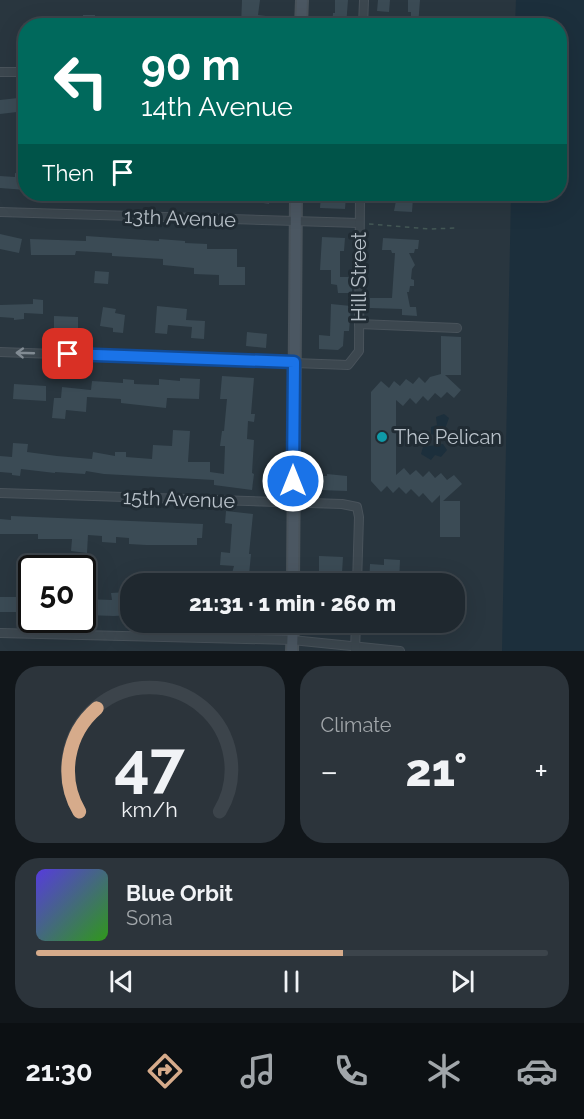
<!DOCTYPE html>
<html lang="en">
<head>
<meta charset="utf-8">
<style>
	body { margin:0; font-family:Raleway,sans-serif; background:#2c343b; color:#f1f3f6; height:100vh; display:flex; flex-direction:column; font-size:22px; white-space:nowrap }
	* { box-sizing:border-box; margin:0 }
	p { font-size:20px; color:#a1a6aa }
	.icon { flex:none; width:33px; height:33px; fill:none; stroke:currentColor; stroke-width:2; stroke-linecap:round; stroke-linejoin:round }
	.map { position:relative; height:651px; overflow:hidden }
	.sheet { display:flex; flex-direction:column; gap:15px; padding:15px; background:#11161a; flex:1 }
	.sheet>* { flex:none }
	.guide { position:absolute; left:18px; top:18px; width:549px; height:183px; border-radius:24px; box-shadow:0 6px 24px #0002,0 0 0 2px #3c444b; background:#00695c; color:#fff; overflow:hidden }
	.speed { position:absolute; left:18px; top:555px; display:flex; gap:12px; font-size:30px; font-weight:700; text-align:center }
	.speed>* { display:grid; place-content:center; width:78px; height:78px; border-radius:50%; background:#1f282f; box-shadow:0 6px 24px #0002,0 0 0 2px #3c444b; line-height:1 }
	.speed .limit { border:3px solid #111; border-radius:9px; background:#fff; color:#111 }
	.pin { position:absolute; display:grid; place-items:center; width:51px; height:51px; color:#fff; margin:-26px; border-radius:12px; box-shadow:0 3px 9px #0006 }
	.me { position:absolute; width:66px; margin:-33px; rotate:0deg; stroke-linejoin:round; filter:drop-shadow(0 0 4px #0008) }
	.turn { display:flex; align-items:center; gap:21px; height:126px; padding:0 24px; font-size:27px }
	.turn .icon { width:78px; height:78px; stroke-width:2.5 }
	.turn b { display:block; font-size:42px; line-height:51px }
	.then { display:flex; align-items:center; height:57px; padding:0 24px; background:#0003; gap:12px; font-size:22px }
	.big { font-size:45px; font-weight:800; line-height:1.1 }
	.sheet .card { flex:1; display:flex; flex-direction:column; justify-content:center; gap:9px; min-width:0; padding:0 21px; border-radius:24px; background:#2c343b }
	.sheet .dial { align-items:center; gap:0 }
	.dial svg { height:156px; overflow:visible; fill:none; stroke:#3c444b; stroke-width:7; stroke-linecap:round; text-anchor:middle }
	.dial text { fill:#f1f3f6; stroke:none }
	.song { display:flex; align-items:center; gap:18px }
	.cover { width:72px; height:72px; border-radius:9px; background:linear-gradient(135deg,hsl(250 70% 55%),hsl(110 70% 35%)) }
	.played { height:6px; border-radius:3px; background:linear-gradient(90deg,#d6ab8b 60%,#3c444b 60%) }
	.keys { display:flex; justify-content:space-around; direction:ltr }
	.heat { display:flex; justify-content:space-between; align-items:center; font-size:33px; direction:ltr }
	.sheet .tiles { flex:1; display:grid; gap:15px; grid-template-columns:1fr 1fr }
	.card:last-child { grid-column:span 2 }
	.trip { position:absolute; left:120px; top:573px; width:345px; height:60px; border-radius:24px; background:#1f282f; box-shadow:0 6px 24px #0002,0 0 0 2px #3c444b; font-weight:800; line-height:60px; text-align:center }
	.tabs { display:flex; height:96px; justify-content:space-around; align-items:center; background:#0c1013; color:#a1a6aa }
	.tabs .icon { width:42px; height:42px }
	.tabs .current { color:#d6ab8b }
	.tabs b { font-size:27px; color:#f1f3f6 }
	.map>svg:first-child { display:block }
	.water { fill:#1c2f3c }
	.building { fill:#3b4b55 }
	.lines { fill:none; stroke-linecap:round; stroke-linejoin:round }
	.lane-casing { stroke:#49535b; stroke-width:7 }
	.street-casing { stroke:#49535b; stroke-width:10 }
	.secondary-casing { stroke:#49535b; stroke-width:14 }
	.path { stroke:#445856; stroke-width:1.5; stroke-dasharray:4.5 4.5; stroke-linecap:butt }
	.lane { stroke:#3c474f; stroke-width:4 }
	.street { stroke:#3c474f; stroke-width:8 }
	.secondary { stroke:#4b5762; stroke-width:10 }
	.oneway { stroke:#818b93 }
	.route-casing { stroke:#114b97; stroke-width:15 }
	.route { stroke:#1a73e8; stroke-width:10 }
	.culture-dot { fill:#0f9aa8; stroke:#212c34; stroke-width:2 }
	.labels { text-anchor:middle; stroke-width:6; stroke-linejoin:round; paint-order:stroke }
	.street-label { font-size:20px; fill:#b9c2ca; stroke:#212c34 }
	.poi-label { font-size:20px; fill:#b9c2ca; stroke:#212c34; text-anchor:start }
</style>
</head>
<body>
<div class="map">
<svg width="584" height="651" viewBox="0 0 584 651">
	<rect width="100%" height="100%" fill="#29363f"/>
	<g class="water">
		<path d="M516 0H584V651H502L511 194H560V26L515 25Z"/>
		<path d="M444 414 449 418 442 437 431 434V427L437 425 436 417Z"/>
		<path d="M443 444 447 450 441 457 435 455 431 460 421 454 423 447Z"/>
	</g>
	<g class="building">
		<path d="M242 0H260L258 15 266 16V26H241Z"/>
		<path d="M335 0H348L346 26H332L333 13H335Z"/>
		<path d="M378 0H390L389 12 377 11Z"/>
		<path d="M408 0H420L418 26H411V12H408Z"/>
		<path d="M83 15H95V26H59L60 19H83Z"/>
		<path d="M161 18 183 21V26H160Z"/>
		<path d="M19 94H26V127L16 126 17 112 0 114V100L18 98Z"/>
		<path d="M15 173 26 174V190L0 188V176L15 177Z"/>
		<path d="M214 194H240L239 203 214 201Z"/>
		<path d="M258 194H270L269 204 257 202Z"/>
		<path d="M321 195 346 196 345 209 320 208Z"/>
		<path d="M397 196 413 198 412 212 394 211Z"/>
		<path d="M0 234 22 239 19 253 0 249Z"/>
		<path d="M86 236 159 241V239L185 241V243L207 244V249H237V267H245V285H219V275L194 274V268L163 265V259L112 256V253L76 251 75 255H31L30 239 86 241Z"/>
		<path d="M322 237 345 238 344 251H340V277H352V293H338L337 285 331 284V270H320Z"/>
		<path d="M383 238 419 240 418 249H415L414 253H409L415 265 412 269 411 279 414 280V286H410L409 292H407L410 307H416L417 316 402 315V309L370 308V298H392L395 253H392L391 250H382Z"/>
		<path d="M95 271 109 272 108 284 94 283Z"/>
		<path d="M33 299 43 300V314L24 313V319L14 320V318L0 317V305L33 304Z"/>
		<path d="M331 304 351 306 349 331H344L343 346 338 350 319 349V335L330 336Z"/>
		<path d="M157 306 187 309 186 320 205 321 204 339 191 338 192 327 168 325 167 334 155 333Z"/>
		<path d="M103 307 116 309 115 313 125 315 123 333 113 332V328L100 326Z"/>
		<path d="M54 316 78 317V333L54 332Z"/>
		<path d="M247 332 267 334 266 348 246 346Z"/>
		<path d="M441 336 461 337V375H445L461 390 454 398 447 392 441 398 435 393 428 401 423 396 416 404 410 398 403 406 396 400V475L404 468 410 475 416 470 423 477 429 471 435 478 441 473 447 480 454 475 462 484 443 501H460V537H440V495L432 503 423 493 419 497 411 489 406 494 399 487 393 493 387 486 381 492 371 481V392L381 381 389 388 394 381 400 386 406 379 413 384 419 377 425 383 430 377 441 374Z"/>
		<path d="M222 376 254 378 251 414H255L254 422 248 421 247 439 254 440 252 473 254 474 252 490 214 485V480L104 474 86 471 85 474 55 472V473L21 469 20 476 12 475V473L0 472V456L12 457 13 443 28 444 27 452 57 456 92 459 93 452 115 456V452H126V457L152 459 153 445 172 446 173 430 190 431 188 462H210V472L224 474 225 446H220L222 431H224L227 399H220Z"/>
		<path d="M180 378 200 379 199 399 167 398 166 408 121 403V399L87 397 86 412 66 410 65 419 52 418 54 398H61L62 387 91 390 92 381 123 383V379L134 380V384L159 385V379L180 381Z"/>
		<path d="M14 384 46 386V401L13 399Z"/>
		<path d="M327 474 347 476V491L319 490V476H327Z"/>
		<path d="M226 511 253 514 249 554H251L249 575 252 576 250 582 245 581 244 584H229L234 566 220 565 221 552 230 553 232 524 225 523Z"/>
		<path d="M11 516 203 524 202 538H197V545H146L129 544V538L116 537V543L102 542V536L88 535 87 553 71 551 72 539H38V534H0V519L11 520Z"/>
		<path d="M319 556 343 557 342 573 319 572Z"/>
		<path d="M384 559 400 560 399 584H369L370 564 384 565Z"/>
		<path d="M127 592 130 615 114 616 86 615V599L112 600 111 593Z"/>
		<rect x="0" y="597" width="23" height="15"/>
	</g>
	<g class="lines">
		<g class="lane-casing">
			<g id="lane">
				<path d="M236 26V22"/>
				<path d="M391 26V24"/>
			</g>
		</g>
		<g class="street-casing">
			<g id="street">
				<path d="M363 26 364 0"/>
				<path d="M0 72H26"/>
				<path d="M0 212 359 223"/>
				<path d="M359 324 457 328"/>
				<path d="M0 352 348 365 359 351 360 194"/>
				<path d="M0 493 342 504 357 507 359 517 357 584"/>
				<path d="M0 633 292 640 400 651"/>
				<path d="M355 651 356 622"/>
			</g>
		</g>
		<g class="secondary-casing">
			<g id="secondary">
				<path d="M301 26 302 0"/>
				<path d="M293 584 296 194"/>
				<path d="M292 651 293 622"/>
			</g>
		</g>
		<path class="path" d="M369 224 430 229 455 228"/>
		<use href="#lane" class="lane"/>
		<use href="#street" class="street"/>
		<use href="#secondary" class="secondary"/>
	</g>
	<defs><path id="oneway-shaft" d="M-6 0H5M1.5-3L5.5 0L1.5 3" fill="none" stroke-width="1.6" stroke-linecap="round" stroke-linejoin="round" transform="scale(1.5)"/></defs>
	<use class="oneway" href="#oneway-shaft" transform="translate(25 353) rotate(-178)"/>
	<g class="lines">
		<g class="route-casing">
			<path id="route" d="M68 354 294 362 293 481"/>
		</g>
		<use href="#route" class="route"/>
	</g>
	<circle class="culture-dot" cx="382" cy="437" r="6"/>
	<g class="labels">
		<g class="street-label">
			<text transform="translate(180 218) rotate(2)" y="7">13th Avenue</text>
			<text transform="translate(359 277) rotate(-90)" y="7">Hill Street</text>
			<text transform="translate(179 499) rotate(2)" y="7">15th Avenue</text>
		</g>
		<g class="poi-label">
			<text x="394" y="444">The Pelican</text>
		</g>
	</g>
</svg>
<div class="speed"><div class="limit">50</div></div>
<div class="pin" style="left:68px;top:354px;background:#d93025"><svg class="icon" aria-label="arrive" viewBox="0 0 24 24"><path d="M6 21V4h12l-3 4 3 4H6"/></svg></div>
<svg class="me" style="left:293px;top:481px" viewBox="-20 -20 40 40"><circle r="17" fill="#1a73e8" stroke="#fff" stroke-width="3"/><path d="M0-11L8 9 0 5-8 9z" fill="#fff"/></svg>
<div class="trip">21:31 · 1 min · 260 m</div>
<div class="guide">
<div class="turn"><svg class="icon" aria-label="left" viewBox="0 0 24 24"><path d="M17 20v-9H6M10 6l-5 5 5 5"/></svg><div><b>90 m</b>14th Avenue</div></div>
<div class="then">Then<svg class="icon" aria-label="arrive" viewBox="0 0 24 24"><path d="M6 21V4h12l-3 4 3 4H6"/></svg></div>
</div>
</div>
<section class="sheet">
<div class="tiles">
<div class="card dial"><svg viewBox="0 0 100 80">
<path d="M14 69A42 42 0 1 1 86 69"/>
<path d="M14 69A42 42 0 0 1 23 16" stroke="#d6ab8b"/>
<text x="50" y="56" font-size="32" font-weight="700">47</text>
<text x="50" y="72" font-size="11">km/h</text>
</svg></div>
<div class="card"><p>Climate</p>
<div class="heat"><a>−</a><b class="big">21°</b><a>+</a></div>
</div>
<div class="card">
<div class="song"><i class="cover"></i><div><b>Blue Orbit</b><p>Sona</p></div></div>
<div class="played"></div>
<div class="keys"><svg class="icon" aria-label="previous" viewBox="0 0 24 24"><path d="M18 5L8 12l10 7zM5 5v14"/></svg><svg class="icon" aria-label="pause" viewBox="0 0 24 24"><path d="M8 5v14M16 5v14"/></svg><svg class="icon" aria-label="next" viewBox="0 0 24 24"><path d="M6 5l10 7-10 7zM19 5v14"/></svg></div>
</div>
</div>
</section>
<nav class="tabs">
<b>21:30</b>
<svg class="icon current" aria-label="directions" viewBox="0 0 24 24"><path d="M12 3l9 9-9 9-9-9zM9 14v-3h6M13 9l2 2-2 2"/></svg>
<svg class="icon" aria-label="music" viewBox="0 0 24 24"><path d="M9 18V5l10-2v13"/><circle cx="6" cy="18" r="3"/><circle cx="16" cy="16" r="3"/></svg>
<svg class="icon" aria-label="phone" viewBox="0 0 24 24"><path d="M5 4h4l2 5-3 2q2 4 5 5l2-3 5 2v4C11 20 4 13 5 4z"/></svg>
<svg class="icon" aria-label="climate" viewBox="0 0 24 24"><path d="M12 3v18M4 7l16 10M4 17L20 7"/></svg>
<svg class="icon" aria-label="car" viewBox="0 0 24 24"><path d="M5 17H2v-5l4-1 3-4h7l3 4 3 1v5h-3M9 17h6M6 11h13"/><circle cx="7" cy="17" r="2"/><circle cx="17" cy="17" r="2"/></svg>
</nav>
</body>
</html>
